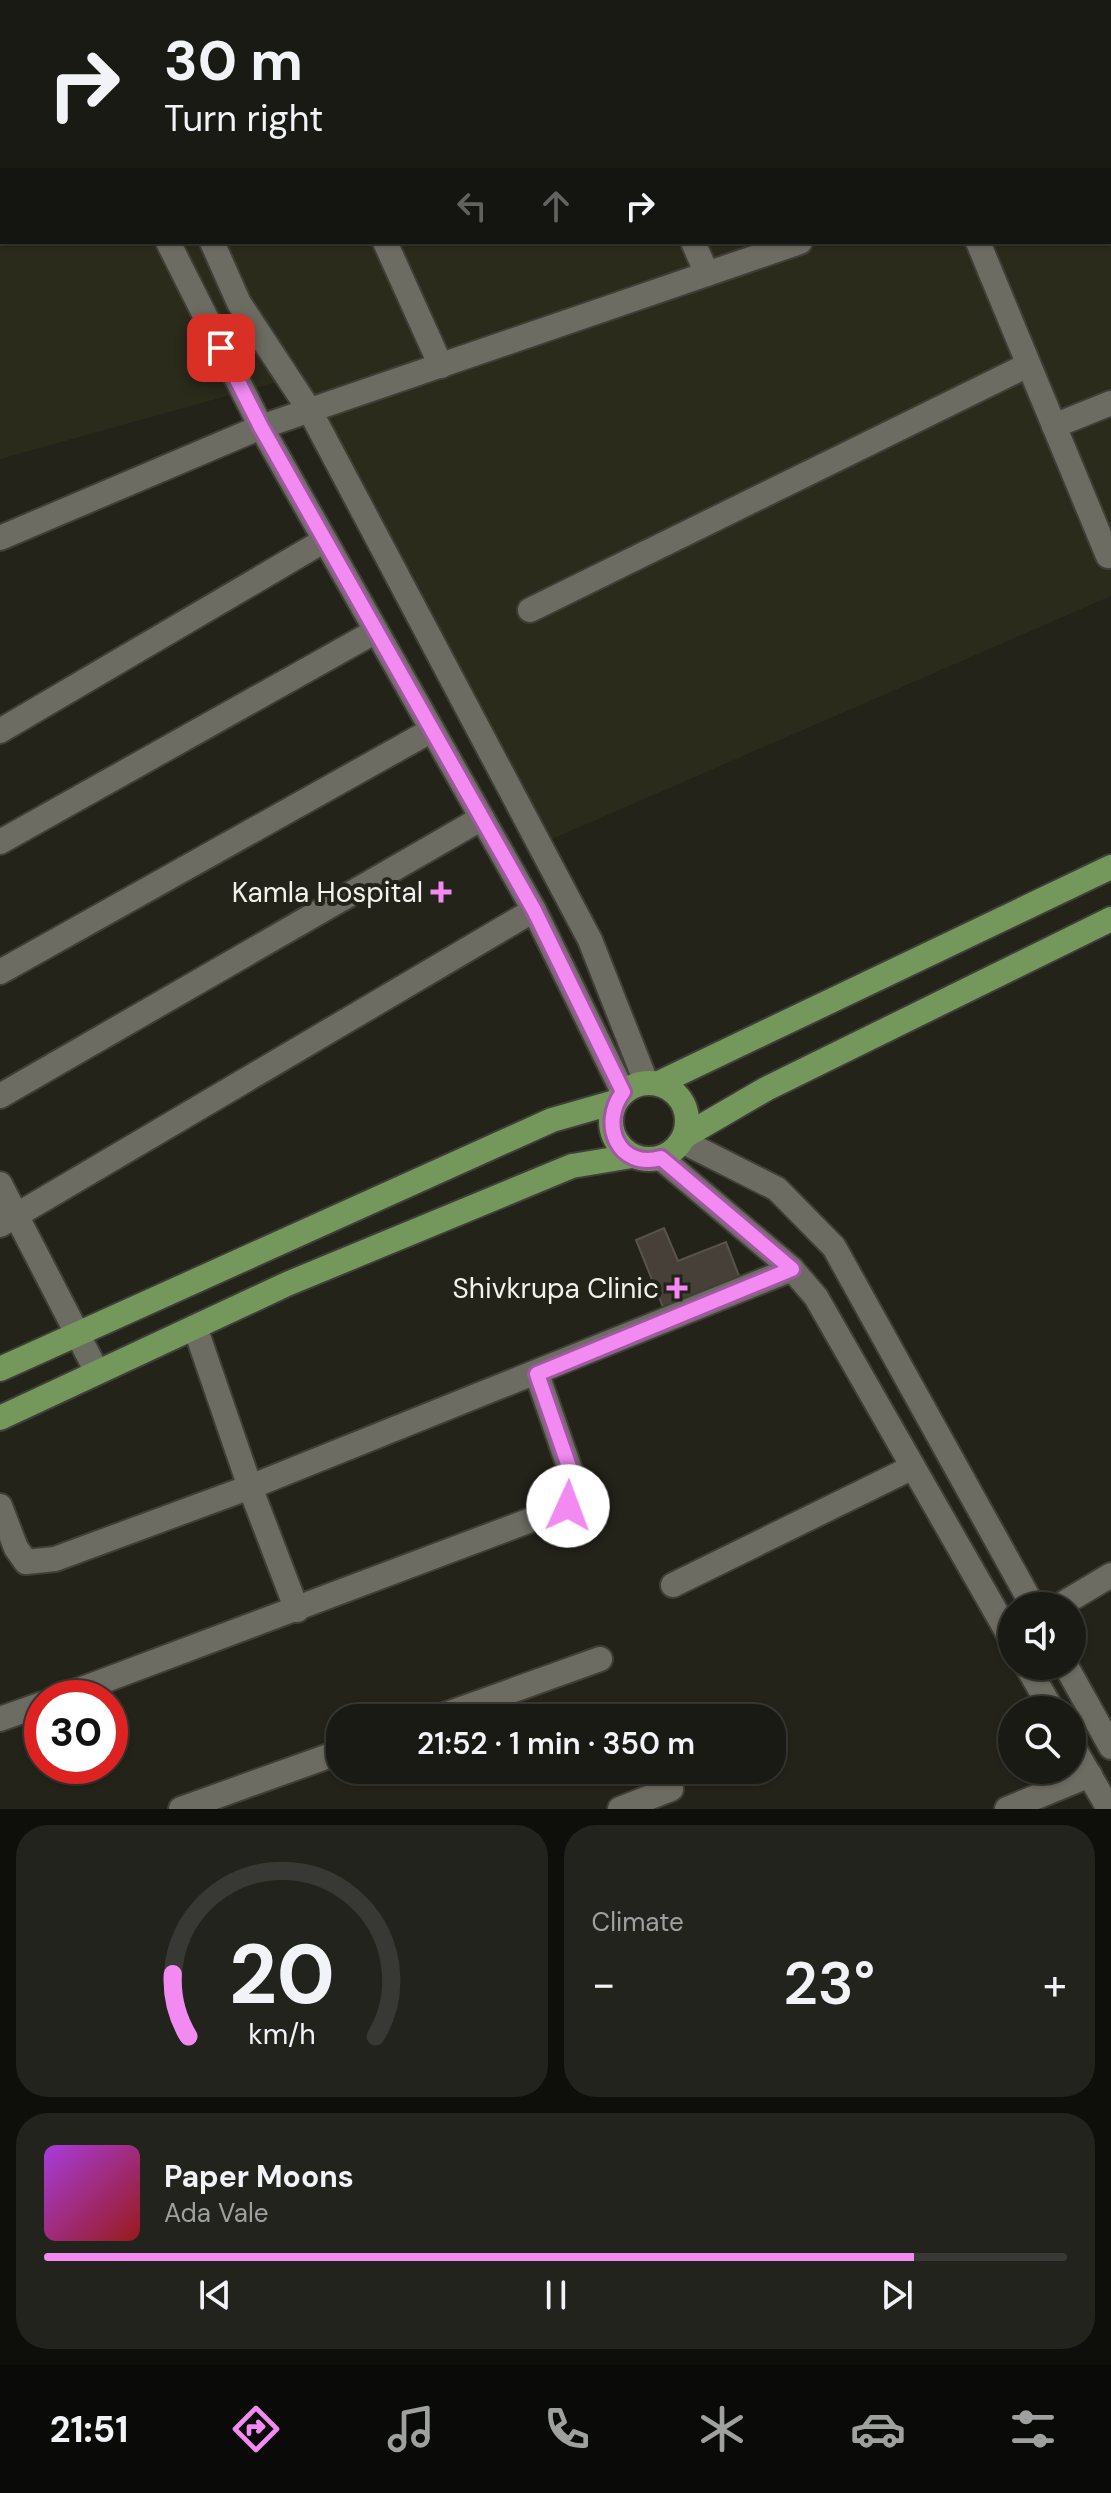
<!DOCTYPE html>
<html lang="en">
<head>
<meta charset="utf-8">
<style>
	body { margin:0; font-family:"DM Sans",sans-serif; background:#23231d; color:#f1f3f6; height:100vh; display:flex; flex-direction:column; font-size:30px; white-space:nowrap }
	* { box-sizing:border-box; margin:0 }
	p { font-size:26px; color:#9fa1a0 }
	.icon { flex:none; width:44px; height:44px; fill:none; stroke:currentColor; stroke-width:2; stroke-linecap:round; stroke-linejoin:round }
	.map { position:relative; height:1809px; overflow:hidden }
	.drawer { display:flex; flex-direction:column; gap:16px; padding:16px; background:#0e0e0b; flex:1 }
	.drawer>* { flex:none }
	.hud { position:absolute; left:0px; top:0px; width:1112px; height:244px; box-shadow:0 2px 6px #0004,0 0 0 2px #383834; background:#1a1a14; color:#f1f3f6; overflow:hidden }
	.buttons { position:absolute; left:998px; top:1592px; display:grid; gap:16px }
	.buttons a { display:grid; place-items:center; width:88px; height:88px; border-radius:50%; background:#1a1a14; box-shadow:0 2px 6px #0004,0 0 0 2px #383834; font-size:40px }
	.speed { position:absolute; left:24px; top:1680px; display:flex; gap:16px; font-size:40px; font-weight:700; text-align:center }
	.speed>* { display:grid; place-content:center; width:104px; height:104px; border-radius:50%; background:#1a1a14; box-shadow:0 2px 6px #0004,0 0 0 2px #383834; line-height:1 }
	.speed .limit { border:12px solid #d22; background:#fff; color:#111 }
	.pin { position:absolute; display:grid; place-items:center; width:68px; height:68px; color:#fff; margin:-34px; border-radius:16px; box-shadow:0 4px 12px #0006 }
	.me { position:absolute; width:88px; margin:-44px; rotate:2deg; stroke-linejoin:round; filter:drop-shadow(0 0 6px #0008) }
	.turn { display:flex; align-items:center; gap:28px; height:168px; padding:0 32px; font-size:36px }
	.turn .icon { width:104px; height:104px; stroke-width:2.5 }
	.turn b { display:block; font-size:56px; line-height:68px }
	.lanes { display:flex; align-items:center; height:76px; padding:0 32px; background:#0003; justify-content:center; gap:40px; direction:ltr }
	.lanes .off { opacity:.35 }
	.big { font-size:60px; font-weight:600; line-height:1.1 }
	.drawer .widget { flex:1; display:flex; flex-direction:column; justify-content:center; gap:12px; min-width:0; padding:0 28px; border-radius:32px; background:#23231d }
	.drawer .dial { align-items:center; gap:0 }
	.dial svg { height:208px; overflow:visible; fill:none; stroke:#383834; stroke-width:7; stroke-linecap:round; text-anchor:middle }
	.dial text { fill:#f1f3f6; stroke:none }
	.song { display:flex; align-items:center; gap:24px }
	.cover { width:96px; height:96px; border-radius:12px; background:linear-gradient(135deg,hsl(280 70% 55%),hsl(0 70% 35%)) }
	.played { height:8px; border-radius:4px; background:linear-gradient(90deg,#f28af2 85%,#383834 85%) }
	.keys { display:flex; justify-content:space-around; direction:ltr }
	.heat { display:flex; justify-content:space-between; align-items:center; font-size:44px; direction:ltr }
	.drawer .tiles { flex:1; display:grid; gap:16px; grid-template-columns:1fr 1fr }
	.widget:last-child { grid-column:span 2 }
	.trip { position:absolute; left:326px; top:1704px; width:460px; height:80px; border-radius:32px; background:#1a1a14; box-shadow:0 2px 6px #0004,0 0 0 2px #383834; font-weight:600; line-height:80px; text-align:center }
	.dock { display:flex; height:128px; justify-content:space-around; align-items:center; background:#0a0a08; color:#9fa1a0 }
	.dock .icon { width:56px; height:56px }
	.dock .selected { color:#f28af2 }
	.dock b { font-size:36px; color:#f1f3f6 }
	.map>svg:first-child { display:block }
	.built { fill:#2b2b1c; fill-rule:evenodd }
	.building { fill:#464038; stroke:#59534b; stroke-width:2 }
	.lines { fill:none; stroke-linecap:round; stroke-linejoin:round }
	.minor-casing { stroke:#3f3f38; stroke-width:28 }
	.major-casing { stroke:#3f3f38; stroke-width:28 }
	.minor { stroke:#6c6c62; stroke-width:24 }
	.major { stroke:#74975c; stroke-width:24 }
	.route-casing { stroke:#9d5a9d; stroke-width:20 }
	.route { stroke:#f28af2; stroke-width:14 }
	.poi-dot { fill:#f28af2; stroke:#23231a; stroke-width:3 }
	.labels { text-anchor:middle; stroke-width:8; stroke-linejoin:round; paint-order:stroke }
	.poi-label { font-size:28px; fill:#f2f2ec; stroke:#23231a; text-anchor:end }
</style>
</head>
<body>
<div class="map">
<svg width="1111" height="1809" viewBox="0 0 1111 1809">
	<rect width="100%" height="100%" fill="#23231a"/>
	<path class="built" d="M0 0H1111V596L552 839 302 375 0 459ZM2 2H1110V242H2Z"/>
	<path class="building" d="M664 1228 678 1261 726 1242 741 1281 665 1312 636 1240Z"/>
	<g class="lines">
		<g class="minor-casing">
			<g id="minor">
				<path d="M52 0V2"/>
				<path d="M96 0 98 2"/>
				<path d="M276 0 277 2"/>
				<path d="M579 0 581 2"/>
				<path d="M844 0 845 2"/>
				<path d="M551 2 562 0"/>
				<path d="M1110 135H1111"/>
				<path d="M0 214 2 213"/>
				<path d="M168 242 261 427 534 910 623 1092"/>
				<path d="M212 242 239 303 310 411 590 940 646 1082"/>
				<path d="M385 242 441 366"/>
				<path d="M693 242 707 274"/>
				<path d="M978 242 1108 556"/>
				<path d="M1054 426 1111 403"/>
				<path d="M0 538 261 427 800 242"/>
				<path d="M530 610 1028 365"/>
				<path d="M0 731 325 540"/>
				<path d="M0 842 376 631"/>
				<path d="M0 972 432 730"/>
				<path d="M0 1096 482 818"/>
				<path d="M682 1141 777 1189 834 1247 1033 1606"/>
				<path d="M661 1158 792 1269 816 1297 1012 1640"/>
				<path d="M0 1184 97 1372"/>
				<path d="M0 1225 534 910"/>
				<path d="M195 1327 250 1487 297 1610"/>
				<path d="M0 1506 16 1548 26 1562 55 1559 250 1487 792 1269"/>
				<path d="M673 1585 913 1467"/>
				<path d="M1059 1606 1111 1575"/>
				<path d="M1027 1666 1052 1710"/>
				<path d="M1066 1666 1111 1747"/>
				<path d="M58 1698 568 1506 575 1484 537 1374"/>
				<path d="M436 1718 600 1659"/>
				<path d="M0 1719 42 1704"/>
				<path d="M1072 1745 1109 1809"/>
				<path d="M181 1809 340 1752"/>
				<path d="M620 1809 671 1789"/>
				<path d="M1007 1809 1090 1775"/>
			</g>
		</g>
		<g class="major-casing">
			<g id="major">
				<circle cx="649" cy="1121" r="38"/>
				<path d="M659 1083 1111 867"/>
				<path d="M685 1136 766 1089 1111 919"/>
				<path d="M0 1369 552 1120 615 1102"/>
				<path d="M0 1418 287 1284 572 1166 632 1156"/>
			</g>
		</g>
		<use href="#minor" class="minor"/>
		<use href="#major" class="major"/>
	</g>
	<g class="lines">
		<g class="route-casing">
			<path id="route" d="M221 348 261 427 534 910 623 1092C599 1124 618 1170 661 1158L792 1269 537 1374 575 1484 568 1506"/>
		</g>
		<use href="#route" class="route"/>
	</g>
	<g class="poi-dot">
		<path d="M437 880h8v8h8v8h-8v8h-8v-8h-8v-8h8z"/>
		<path d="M673 1276h8v8h8v8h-8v8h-8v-8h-8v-8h8z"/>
	</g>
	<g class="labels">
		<g class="poi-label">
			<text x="423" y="902">Kamla Hospital</text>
			<text x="659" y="1298">Shivkrupa Clinic</text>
		</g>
	</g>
</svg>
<div class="buttons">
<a><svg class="icon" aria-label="sound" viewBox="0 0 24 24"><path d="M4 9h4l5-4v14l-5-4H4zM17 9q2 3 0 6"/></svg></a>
<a><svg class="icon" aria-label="search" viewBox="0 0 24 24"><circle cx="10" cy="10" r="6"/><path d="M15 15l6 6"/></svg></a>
</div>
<div class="speed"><div class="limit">30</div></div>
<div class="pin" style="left:221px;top:348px;background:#d93025"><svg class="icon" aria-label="arrive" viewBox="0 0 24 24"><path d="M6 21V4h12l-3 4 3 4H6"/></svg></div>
<svg class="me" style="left:568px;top:1506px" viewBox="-20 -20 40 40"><circle r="19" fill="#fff"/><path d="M0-13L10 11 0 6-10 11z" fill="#f28af2"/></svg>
<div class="trip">21:52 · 1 min · 350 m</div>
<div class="hud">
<div class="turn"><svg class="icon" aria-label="right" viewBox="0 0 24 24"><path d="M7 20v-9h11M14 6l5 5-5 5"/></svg><div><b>30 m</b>Turn right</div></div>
<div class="lanes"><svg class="icon off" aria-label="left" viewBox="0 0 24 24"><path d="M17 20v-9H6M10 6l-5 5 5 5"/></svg><svg class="icon off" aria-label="ahead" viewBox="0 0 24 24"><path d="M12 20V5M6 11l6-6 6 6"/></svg><svg class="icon" aria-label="right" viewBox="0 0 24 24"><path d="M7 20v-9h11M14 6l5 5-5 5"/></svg></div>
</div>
</div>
<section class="drawer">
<div class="tiles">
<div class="widget dial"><svg viewBox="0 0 100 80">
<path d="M14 69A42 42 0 1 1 86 69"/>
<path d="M14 69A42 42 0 0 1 8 45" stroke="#f28af2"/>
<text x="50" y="56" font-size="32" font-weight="700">20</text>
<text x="50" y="72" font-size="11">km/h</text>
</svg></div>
<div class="widget"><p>Climate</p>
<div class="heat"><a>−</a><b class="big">23°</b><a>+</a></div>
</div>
<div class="widget">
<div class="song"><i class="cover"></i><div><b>Paper Moons</b><p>Ada Vale</p></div></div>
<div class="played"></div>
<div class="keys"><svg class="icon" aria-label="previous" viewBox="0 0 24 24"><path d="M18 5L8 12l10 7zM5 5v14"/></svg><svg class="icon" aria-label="pause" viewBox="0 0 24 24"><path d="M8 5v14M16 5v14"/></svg><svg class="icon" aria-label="next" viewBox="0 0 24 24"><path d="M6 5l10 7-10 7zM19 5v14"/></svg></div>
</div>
</div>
</section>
<nav class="dock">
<b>21:51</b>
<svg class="icon selected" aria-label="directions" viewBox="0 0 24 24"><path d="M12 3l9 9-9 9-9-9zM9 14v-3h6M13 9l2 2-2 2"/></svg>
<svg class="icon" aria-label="music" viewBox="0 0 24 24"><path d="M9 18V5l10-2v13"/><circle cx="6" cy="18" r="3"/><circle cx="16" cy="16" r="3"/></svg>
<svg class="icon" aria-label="phone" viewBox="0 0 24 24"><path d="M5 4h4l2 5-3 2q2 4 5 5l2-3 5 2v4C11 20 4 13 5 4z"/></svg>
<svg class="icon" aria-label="climate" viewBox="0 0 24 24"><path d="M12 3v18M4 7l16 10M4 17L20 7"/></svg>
<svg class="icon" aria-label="car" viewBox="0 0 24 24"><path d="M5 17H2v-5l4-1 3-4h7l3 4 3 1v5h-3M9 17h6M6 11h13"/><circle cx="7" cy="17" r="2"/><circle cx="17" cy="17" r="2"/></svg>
<svg class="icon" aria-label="filters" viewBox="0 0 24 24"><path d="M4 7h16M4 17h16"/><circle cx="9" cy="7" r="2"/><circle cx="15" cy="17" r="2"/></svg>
</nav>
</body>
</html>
